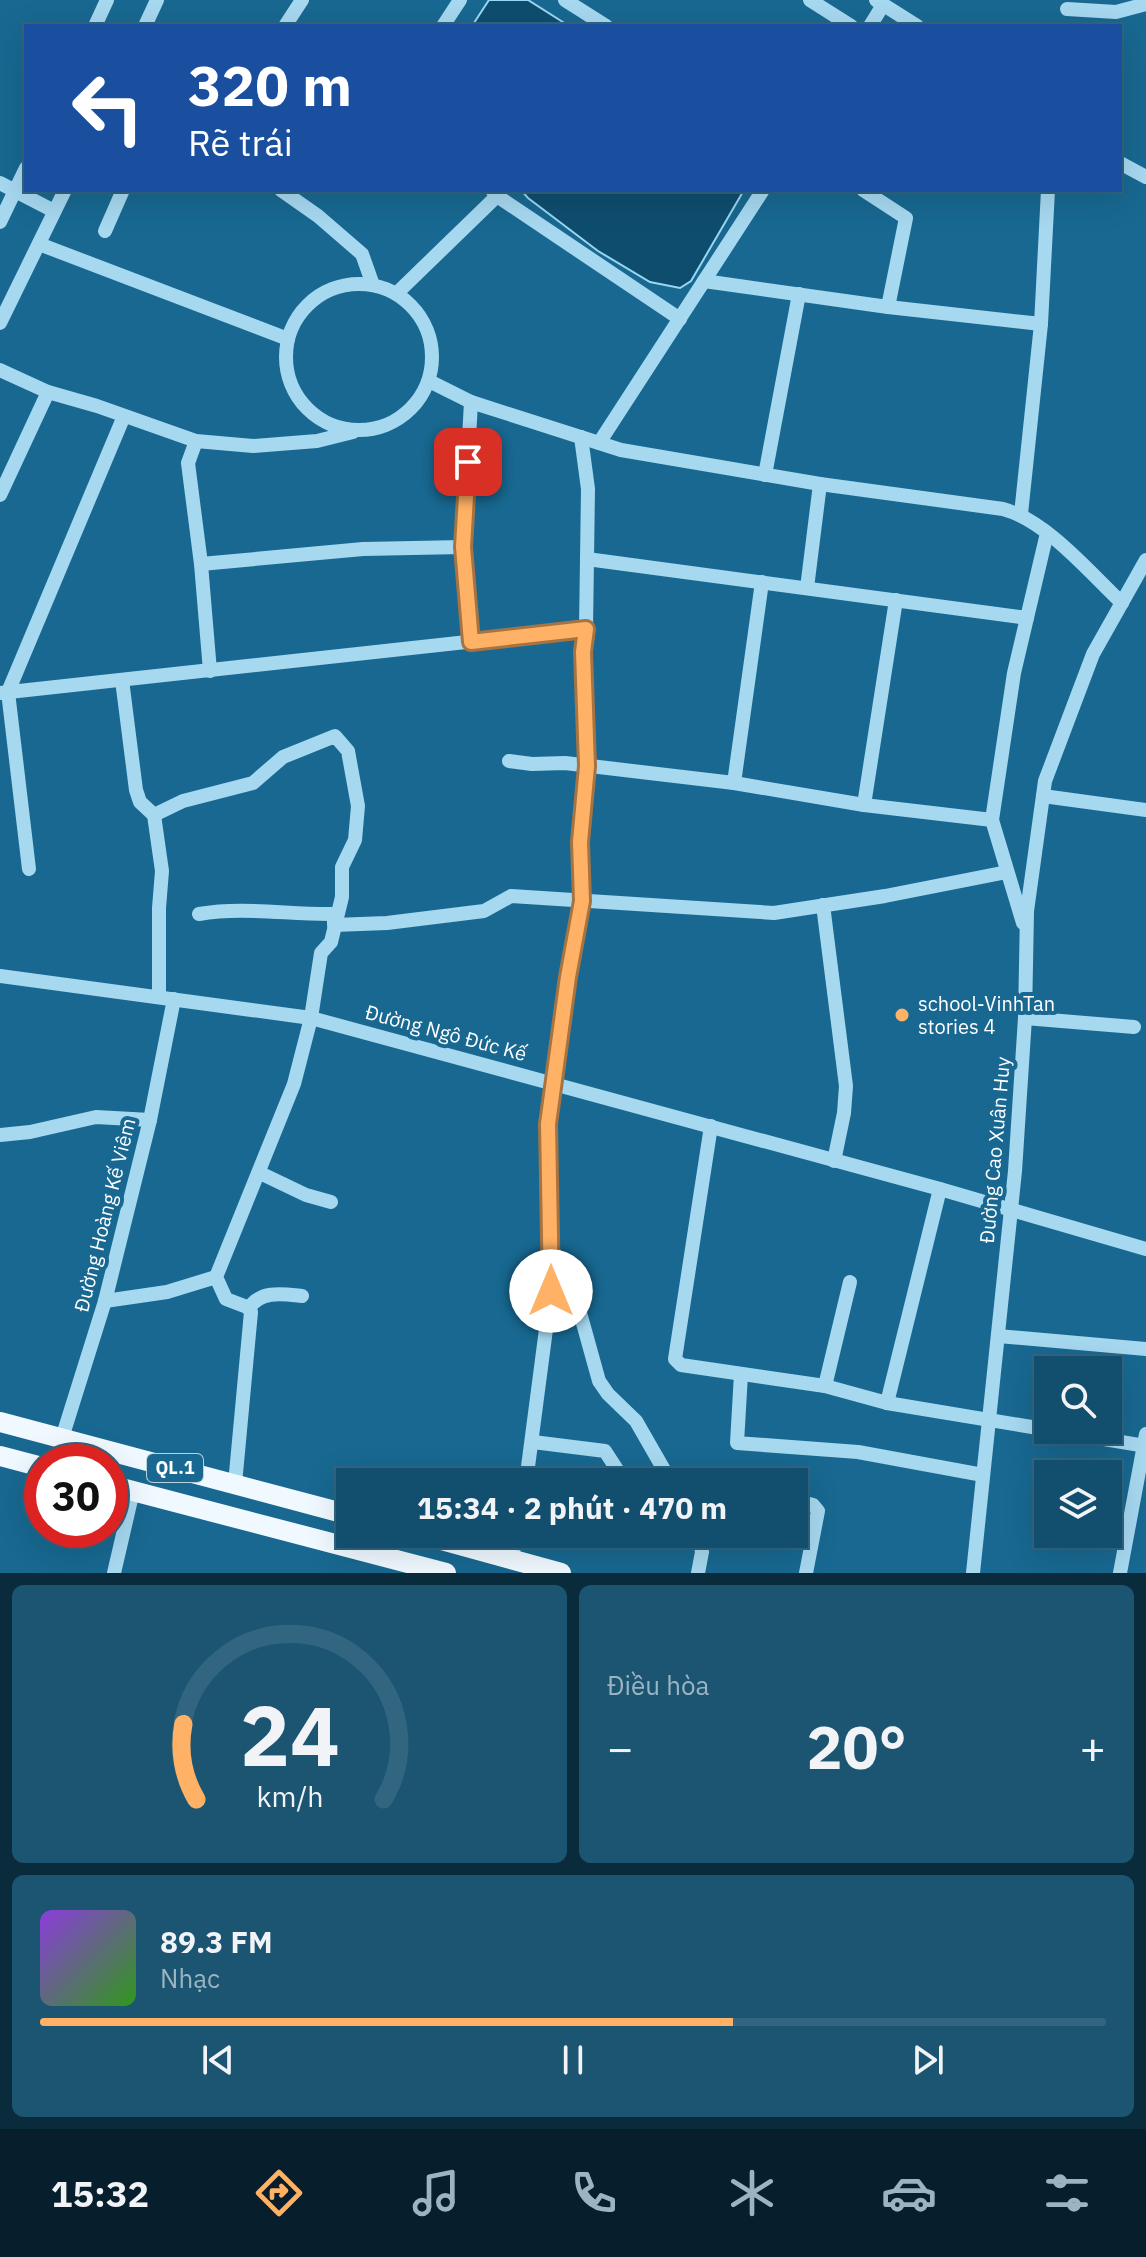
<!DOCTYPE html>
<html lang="vi">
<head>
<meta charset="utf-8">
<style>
	body { margin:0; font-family:"IBM Plex Sans",sans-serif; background:#1b5572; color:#f1f3f6; height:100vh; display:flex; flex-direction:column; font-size:30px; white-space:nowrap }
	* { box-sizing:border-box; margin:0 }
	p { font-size:26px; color:#9cb4c2 }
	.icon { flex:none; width:44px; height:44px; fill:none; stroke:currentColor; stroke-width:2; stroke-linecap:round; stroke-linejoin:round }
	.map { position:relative; height:1573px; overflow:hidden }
	.panel { display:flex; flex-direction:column; gap:12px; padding:12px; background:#0a2b3c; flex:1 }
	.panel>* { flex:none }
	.guide { position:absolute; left:24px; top:24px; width:1098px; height:168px; border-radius:0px; box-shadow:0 8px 32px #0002,0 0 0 2px #316580; background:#1a4fa0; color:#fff; overflow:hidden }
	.controls { position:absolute; left:1034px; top:1356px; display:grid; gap:16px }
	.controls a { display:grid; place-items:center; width:88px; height:88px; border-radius:0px; background:#124e6d; box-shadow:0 8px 32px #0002,0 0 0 2px #316580; font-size:40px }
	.speed { position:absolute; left:24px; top:1444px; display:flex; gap:16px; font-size:40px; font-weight:700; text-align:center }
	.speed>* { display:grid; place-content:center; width:104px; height:104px; border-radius:50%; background:#124e6d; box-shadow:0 8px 32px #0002,0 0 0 2px #316580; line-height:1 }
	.speed .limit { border:12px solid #d22; background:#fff; color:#111 }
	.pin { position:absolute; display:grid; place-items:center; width:68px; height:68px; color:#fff; margin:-34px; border-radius:16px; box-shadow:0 4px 12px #0006 }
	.me { position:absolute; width:88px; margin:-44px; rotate:0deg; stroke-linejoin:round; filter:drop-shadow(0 0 6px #0008) }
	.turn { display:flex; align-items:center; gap:28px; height:168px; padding:0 32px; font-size:36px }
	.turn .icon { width:104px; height:104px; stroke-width:2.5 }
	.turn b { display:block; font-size:56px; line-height:68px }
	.big { font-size:60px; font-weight:800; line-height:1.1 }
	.panel .card { flex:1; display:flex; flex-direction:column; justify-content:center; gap:12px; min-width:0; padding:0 28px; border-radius:12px; background:#1b5572 }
	.panel .dial { align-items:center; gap:0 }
	.dial svg { height:208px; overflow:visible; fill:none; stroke:#316580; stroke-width:7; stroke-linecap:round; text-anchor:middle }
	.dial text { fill:#f1f3f6; stroke:none }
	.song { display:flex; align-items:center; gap:24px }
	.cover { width:96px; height:96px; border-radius:12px; background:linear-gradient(135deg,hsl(270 70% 55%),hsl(110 70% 35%)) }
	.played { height:8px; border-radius:4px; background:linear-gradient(90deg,#ffb165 65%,#316580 65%) }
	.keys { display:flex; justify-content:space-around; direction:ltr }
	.heat { display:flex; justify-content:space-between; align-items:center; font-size:44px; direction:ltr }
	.panel .tiles { flex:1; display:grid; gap:12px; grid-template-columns:1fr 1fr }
	.card:last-child { grid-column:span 2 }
	.trip { position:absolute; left:336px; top:1468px; width:472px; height:80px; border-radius:0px; background:#124e6d; box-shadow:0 8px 32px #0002,0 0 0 2px #316580; font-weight:800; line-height:80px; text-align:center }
	.menu { display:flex; height:128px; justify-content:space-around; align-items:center; background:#071f2c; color:#9cb4c2 }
	.menu .icon { width:56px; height:56px }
	.menu .active { color:#ffb165 }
	.menu b { font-size:36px; color:#f1f3f6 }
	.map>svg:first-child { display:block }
	.water { fill:#0f4d6f; stroke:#99d6f2; stroke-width:2 }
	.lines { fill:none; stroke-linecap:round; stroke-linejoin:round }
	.minor { stroke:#a6d8f0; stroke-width:14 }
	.major { stroke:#eff9ff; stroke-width:20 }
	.route-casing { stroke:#a67342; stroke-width:20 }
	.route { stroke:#ffb165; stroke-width:14 }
	.poi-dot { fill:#ffb165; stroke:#186891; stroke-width:3 }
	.labels { text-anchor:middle; stroke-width:8; stroke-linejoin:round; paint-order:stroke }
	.shield { fill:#186891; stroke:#bad2de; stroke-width:2 }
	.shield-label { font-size:18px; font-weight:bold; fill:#fff }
	.poi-label { font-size:20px; fill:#fff; stroke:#186891; text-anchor:start }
	.street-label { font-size:20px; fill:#fff; stroke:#186891 }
</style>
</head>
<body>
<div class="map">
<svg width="1146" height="1573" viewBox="0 0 1146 1573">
	<rect width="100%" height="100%" fill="#186891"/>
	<g class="water">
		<path d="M489 0H528L569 26H472Z"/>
		<path d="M521 190H744L691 281 680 288 650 282 598 251 528 198Z"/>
	</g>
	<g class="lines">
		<g class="minor">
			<path d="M565 0 606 26"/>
			<path d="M810 0 851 26"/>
			<path d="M876 0 917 26"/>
			<path d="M1067 9 1116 12 1146 4"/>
			<path d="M95 26 107 0"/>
			<path d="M145 26 157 0"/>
			<path d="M285 26 302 0"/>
			<path d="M443 26 460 0"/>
			<path d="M870 26 883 5"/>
			<path d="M1120 163 1146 177"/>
			<path d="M0 183 54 211"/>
			<path d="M281 190 318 216 362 254 373 285"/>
			<path d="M492 190 497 196 680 319"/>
			<path d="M863 190 906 218 888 307"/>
			<path d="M0 222 26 168"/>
			<path d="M105 231 123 190"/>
			<path d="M39 244 288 339"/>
			<path d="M704 281 888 307 1041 324"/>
			<circle cx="359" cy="357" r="73"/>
			<path d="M396 294 497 196"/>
			<path d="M0 323 65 190"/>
			<path d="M0 370 48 392 0 495"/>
			<path d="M429 381 471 402 621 450 820 484 1003 509C1047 521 1089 572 1122 603"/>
			<path d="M48 392 97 406 196 441 253 446 317 441 353 432"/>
			<path d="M471 402 463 547 471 642"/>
			<path d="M196 441 188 463 201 564 210 671"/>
			<path d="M599 443 763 190"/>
			<path d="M765 475 799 294"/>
			<path d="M1021 514 1041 324 1048 190"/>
			<path d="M587 559 1027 618"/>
			<path d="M201 564 363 549 463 547"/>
			<path d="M807 588 820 484"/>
			<path d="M122 680 136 790 140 802 154 815 162 871 159 908V997"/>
			<path d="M0 693 586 629"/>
			<path d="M509 761 532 764 565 763 734 783 864 805 992 820"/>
			<path d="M734 783 762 582"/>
			<path d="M1043 796 1146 810"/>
			<path d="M864 805 896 600"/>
			<path d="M154 815 183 801 253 783 283 757 335 736 348 751 358 806 355 840 342 867V897L331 942 321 953 311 1018 294 1084 216 1277 226 1299 247 1307 251 1312 235 1484"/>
			<path d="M29 869 8 692 124 416"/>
			<path d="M823 905 846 1086 844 1113 834 1161"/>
			<path d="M199 914C243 906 290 915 334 914V925L387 923 484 911 511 896 774 913 885 896 1007 872"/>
			<path d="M1023 923 992 820 1014 673 1047 533"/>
			<path d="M0 976 311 1018 940 1189 1146 1249"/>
			<path d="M1025 1018 1134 1027"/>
			<path d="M711 1126 675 1359 681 1365 825 1386 887 1403 940 1189"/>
			<path d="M0 1135 30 1132 96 1117 150 1120"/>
			<path d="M260 1173 306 1195 331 1202"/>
			<path d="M555 1254 579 1309 599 1381 608 1394 636 1421 671 1482"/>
			<path d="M105 1301 167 1292 216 1277"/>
			<path d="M249 1308C261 1290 283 1294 302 1296"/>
			<path d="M998 1336 1146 1349"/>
			<path d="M741 1374 737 1443 858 1452 983 1475"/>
			<path d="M825 1386 850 1282"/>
			<path d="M887 1403 1146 1446"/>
			<path d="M62 1438 105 1301 150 1120 174 999"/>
			<path d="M533 1442 605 1451 625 1482"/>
			<path d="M526 1482 551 1291 548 1124 568 977 582 901 580 842 587 766 583 652 586 629 588 489 581 437"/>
			<path d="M794 1500 813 1505 818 1511 806 1573"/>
			<path d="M512 1559 516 1534"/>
			<path d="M114 1573 133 1491"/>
			<path d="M698 1573 702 1552 699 1534"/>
			<path d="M973 1573 1015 1171 1025 1018 1027 911 1045 781 1093 654 1146 560"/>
			<path d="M1120 1573 1146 1434"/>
		</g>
		<g class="major">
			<path d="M0 1422 350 1515"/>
			<path d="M0 1456 42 1467"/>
			<path d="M110 1485 446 1573"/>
			<path d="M420 1534 561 1573"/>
		</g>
	</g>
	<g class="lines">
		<g class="route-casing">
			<path id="route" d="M468 462 463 547 471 642 586 629 583 652 587 766 580 842 582 901 568 977 548 1124 551 1291"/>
		</g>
		<use href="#route" class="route"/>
	</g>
	<circle class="poi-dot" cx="902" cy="1015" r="8"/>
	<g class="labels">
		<rect class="shield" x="147" y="1454" width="56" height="28" rx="6"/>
		<g class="shield-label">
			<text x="175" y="1474">QL.1</text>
		</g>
		<g class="poi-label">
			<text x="918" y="1011">school-VinhTan<tspan x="918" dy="23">stories 4</tspan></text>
		</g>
		<g class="street-label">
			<text transform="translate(446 1033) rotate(15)" y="7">Đường Ngô Đức Kế</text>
			<text transform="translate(995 1150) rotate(-85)" y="7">Đường Cao Xuân Huy</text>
			<text transform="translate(105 1215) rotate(-76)" y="7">Đường Hoàng Kế Viêm</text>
		</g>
	</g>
</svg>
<div class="controls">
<a><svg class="icon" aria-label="search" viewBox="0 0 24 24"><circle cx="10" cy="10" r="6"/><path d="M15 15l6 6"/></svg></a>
<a><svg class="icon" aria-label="layers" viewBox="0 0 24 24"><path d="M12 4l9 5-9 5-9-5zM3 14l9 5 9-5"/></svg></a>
</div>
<div class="speed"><div class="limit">30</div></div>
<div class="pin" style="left:468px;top:462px;background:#d93025"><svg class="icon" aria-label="arrive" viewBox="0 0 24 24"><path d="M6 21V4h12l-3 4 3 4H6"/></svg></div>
<svg class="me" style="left:551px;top:1291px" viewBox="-20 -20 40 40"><circle r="19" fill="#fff"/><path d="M0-13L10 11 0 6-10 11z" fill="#ffb165"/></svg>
<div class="trip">15:34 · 2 phút · 470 m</div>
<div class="guide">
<div class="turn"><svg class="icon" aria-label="left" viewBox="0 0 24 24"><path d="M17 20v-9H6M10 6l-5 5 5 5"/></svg><div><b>320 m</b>Rẽ trái</div></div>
</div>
</div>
<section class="panel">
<div class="tiles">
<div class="card dial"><svg viewBox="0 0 100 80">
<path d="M14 69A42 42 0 1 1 86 69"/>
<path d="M14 69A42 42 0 0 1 9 40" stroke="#ffb165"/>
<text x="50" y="56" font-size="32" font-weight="700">24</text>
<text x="50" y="72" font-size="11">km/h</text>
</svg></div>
<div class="card"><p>Điều hòa</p>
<div class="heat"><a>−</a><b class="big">20°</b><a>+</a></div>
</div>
<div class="card">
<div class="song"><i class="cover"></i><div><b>89.3 FM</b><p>Nhạc</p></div></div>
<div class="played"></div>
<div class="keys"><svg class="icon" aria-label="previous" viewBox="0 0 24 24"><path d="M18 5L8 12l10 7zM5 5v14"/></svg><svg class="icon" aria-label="pause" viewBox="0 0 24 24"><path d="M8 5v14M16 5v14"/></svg><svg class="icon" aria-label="next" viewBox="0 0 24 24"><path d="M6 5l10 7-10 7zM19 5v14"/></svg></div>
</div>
</div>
</section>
<nav class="menu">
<b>15:32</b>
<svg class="icon active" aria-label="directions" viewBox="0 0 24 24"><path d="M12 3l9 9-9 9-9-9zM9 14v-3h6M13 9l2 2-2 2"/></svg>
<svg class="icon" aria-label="music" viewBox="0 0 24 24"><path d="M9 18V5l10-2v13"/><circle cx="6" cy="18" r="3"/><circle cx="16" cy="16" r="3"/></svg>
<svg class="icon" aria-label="phone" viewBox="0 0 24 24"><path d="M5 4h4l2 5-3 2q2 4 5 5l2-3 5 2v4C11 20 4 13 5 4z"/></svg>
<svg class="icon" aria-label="climate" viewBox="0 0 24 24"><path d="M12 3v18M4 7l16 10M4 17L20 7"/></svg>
<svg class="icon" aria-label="car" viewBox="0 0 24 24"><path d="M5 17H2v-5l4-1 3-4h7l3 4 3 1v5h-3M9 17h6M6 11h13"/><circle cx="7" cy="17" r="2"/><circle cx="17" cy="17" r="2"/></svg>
<svg class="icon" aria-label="filters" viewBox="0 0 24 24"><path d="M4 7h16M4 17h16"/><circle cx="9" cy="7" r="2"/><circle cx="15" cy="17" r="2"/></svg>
</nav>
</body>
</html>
